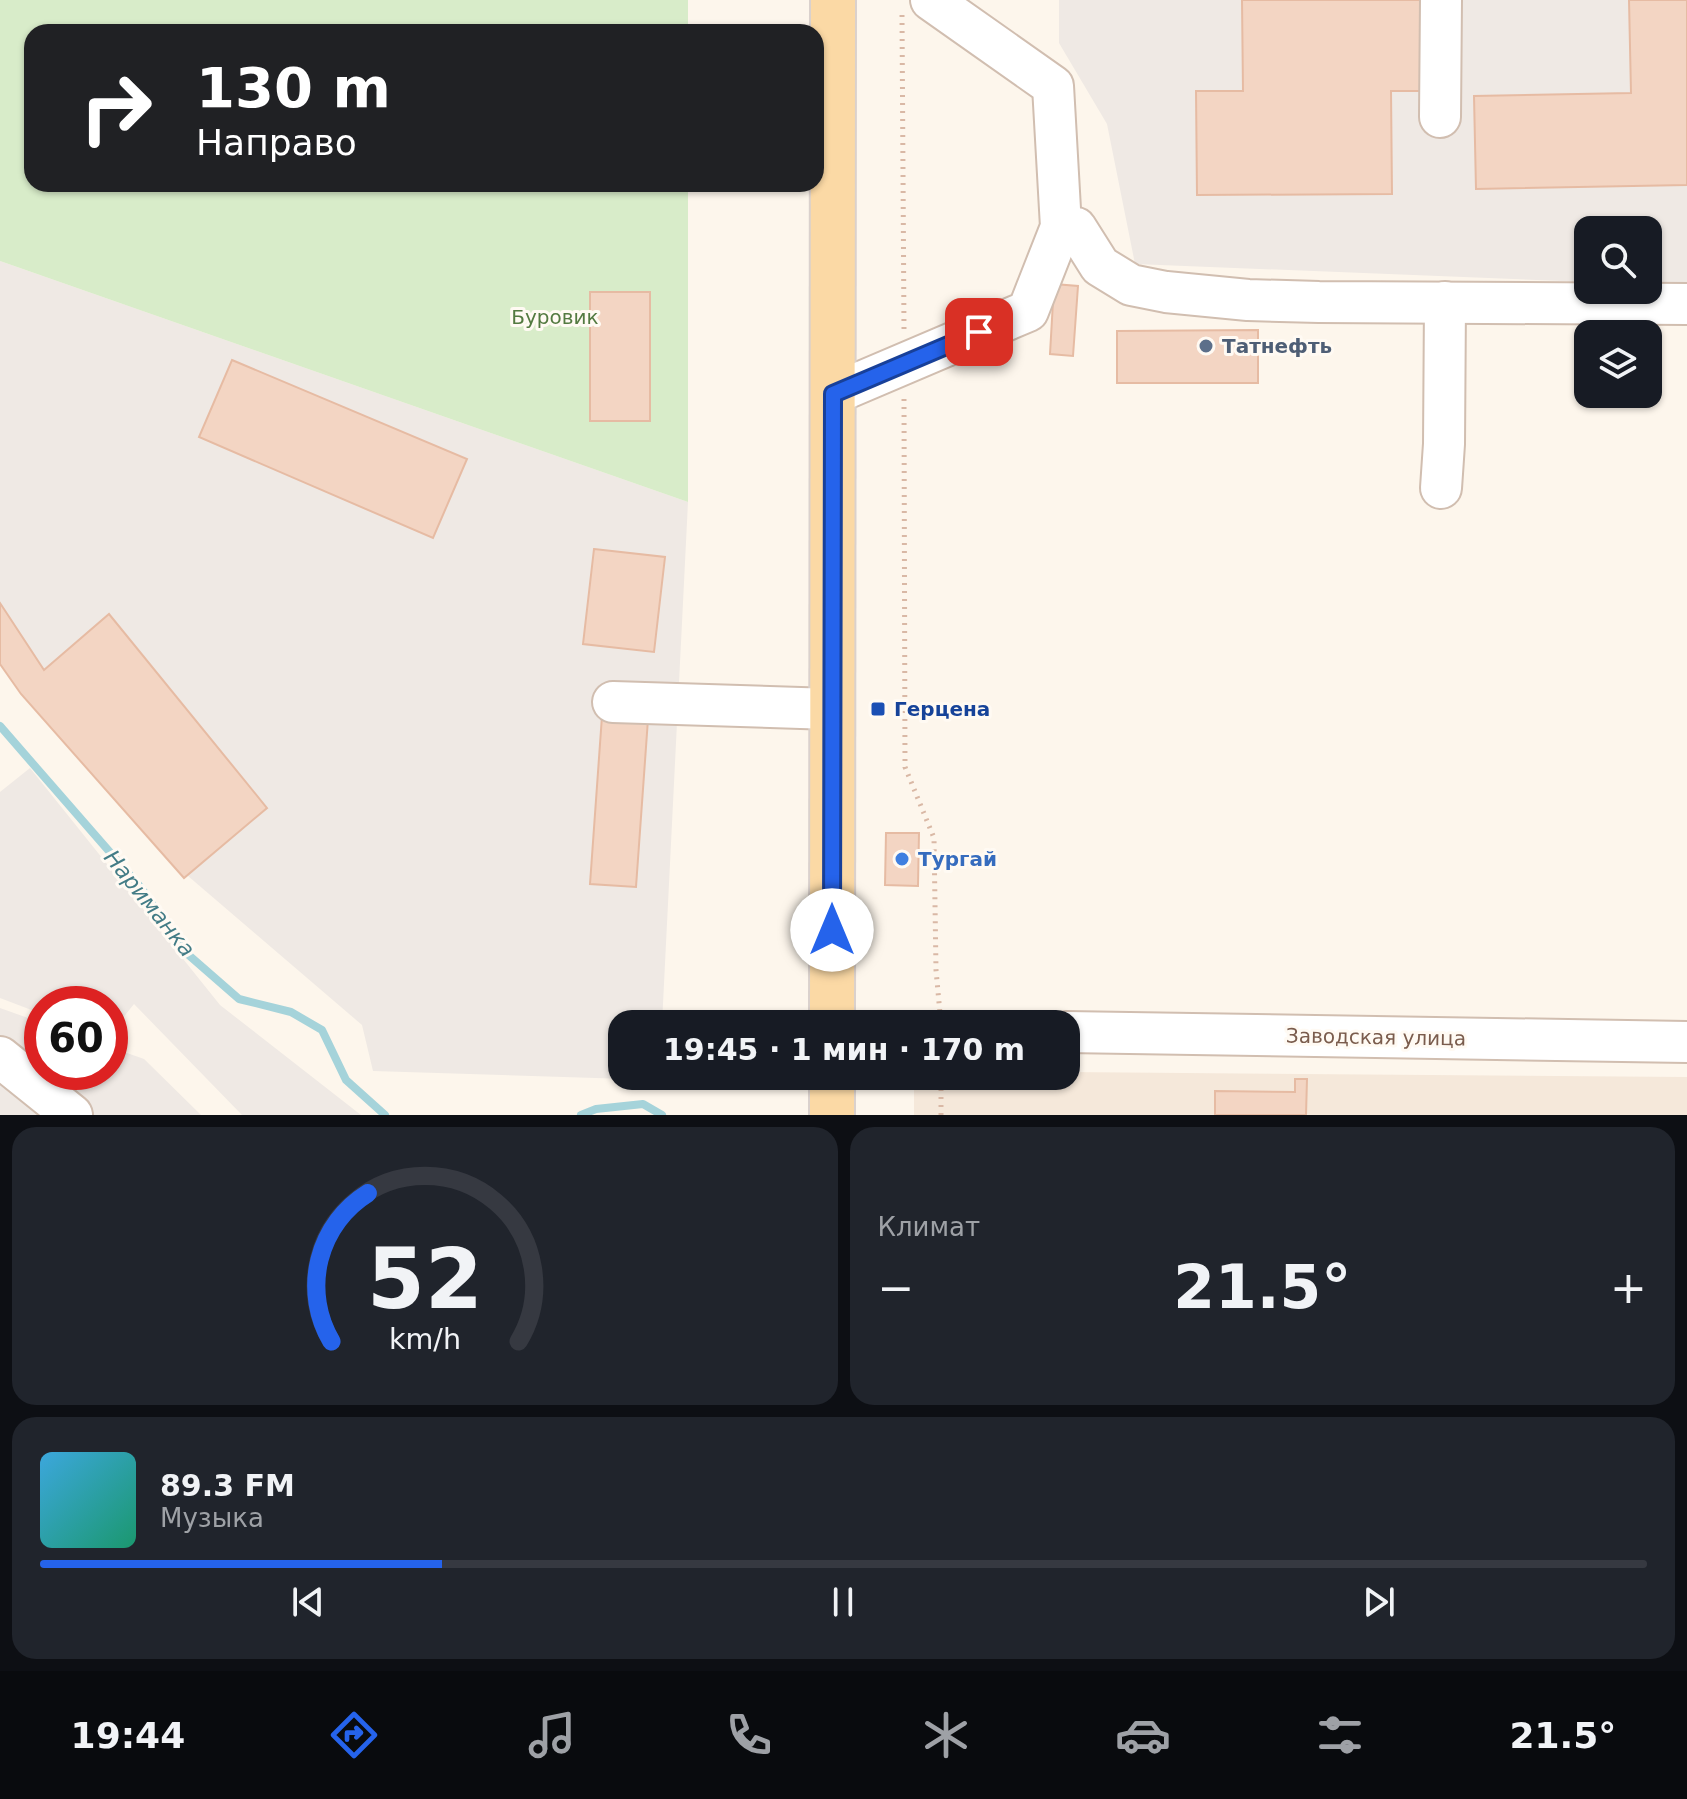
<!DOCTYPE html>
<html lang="ru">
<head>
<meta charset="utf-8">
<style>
	body { margin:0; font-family:"DejaVu Sans",sans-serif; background:#20242c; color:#f1f3f6; height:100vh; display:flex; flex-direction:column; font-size:30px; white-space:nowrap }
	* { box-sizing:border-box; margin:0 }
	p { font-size:26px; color:#9ea1a6 }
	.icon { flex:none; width:44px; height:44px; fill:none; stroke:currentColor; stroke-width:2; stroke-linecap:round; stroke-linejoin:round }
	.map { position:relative; height:1115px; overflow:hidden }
	.panel { display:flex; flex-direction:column; gap:12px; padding:12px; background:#0d0f14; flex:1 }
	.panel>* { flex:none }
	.guide { position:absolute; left:24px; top:24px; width:800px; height:168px; border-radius:24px; box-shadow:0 2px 6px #0004; background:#202124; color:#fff; overflow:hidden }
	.fabs { position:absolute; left:1574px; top:216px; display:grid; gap:16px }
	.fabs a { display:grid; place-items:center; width:88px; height:88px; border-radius:16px; background:#171b24; box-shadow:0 2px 6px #0004; font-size:40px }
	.speed { position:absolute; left:24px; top:986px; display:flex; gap:16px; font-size:40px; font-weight:700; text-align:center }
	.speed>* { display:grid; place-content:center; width:104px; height:104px; border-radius:50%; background:#171b24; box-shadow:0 2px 6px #0004; line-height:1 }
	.speed .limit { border:12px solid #d22; background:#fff; color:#111 }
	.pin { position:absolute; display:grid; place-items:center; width:68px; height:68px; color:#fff; margin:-34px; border-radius:16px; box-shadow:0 4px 12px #0006 }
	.me { position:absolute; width:88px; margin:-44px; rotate:0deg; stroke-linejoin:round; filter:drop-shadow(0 0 6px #0008) }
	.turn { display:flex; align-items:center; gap:28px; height:168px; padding:0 40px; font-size:36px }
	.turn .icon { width:104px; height:104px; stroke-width:2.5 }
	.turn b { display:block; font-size:56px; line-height:68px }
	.big { font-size:60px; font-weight:600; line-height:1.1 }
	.panel .widget { flex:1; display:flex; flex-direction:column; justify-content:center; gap:12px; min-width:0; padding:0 28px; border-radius:24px; background:#20242c }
	.panel .dial { align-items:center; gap:0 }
	.dial svg { height:208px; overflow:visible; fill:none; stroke:#363941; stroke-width:7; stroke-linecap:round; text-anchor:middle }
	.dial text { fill:#f1f3f6; stroke:none }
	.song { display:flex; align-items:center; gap:24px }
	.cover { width:96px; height:96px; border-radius:12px; background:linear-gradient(135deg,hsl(200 70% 55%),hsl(160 70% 35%)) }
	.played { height:8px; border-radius:4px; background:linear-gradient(90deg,#2563eb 25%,#363941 25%) }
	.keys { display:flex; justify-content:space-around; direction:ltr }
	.heat { display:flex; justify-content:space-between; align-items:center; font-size:44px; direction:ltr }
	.panel .tiles { flex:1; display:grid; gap:12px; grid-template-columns:1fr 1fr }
	.widget:last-child { grid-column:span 2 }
	.trip { position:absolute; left:608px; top:1010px; width:472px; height:80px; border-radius:24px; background:#171b24; box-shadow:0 2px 6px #0004; font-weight:600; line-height:80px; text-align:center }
	.tabs { display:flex; height:128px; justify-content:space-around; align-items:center; background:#090b0e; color:#9ea1a6 }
	.tabs .icon { width:56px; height:56px }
	.tabs .active { color:#2563eb }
	.tabs b { font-size:36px; color:#f1f3f6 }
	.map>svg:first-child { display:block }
	.residential { fill:#f5e8da }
	.industrial { fill:#efe9e4 }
	.green { fill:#d8ecc9 }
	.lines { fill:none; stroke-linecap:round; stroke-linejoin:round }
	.stream { stroke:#a5d3da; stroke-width:8 }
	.building { fill:#f3d5c3; stroke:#e6bba3; stroke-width:2 }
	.minor-casing { stroke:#d1beb0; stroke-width:44 }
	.major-casing { stroke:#dad1cd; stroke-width:48 }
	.path { stroke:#d9b8a5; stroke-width:5; stroke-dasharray:2 6; stroke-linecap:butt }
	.minor { stroke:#fff; stroke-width:40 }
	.major { stroke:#fbd9a5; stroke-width:44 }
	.route-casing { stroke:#184099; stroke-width:20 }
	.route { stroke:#2563eb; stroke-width:14 }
	.service-dot { fill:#5c6f8a; stroke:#fffaf3; stroke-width:3 }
	.transit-dot { fill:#1a4fb4; stroke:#fffaf3; stroke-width:3 }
	.shop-dot { fill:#3f7fe0; stroke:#fffaf3; stroke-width:3 }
	.labels { text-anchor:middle; stroke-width:6; stroke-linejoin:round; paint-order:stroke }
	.park-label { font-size:20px; fill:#537a41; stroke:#fffaf3 }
	.service-label { font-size:20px; font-weight:bold; fill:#4e5e75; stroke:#fffaf3; text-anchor:start }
	.transit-label { font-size:20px; font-weight:bold; fill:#164399; stroke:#fffaf3; text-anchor:start }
	.shop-label { font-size:20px; font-weight:bold; fill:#366cbe; stroke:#fffaf3; text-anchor:start }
	.street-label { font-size:20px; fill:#7a5c4d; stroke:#fffaf3 }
	.water-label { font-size:22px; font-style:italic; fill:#437c86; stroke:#fffaf3 }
</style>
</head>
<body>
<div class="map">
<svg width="1687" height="1115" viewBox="0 0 1687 1115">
	<rect width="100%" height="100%" fill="#fdf6ec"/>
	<path class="residential" d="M1066 1072 1687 1077V1115H914V1076H1066Z"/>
	<g class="industrial">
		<path d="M1059 0H1687V285L1648 284V230H1588V282L1135 264 1107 124 1059 43Z"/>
		<path d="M0 261 688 502 662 1024H622V1076H659V1080L373 1071 362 1025 188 876 25 689 0 652Z"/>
		<path d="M30 768 220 1005 361 1115H242L134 1004 110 1034V1004H42V1014L0 998V792Z"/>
		<path d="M0 1008 42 1023V1072H110V1047L144 1059 201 1115H0Z"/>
	</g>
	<path class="green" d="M0 0H688V32H32V184H688V502L0 261Z"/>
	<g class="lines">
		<g class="stream">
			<path d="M0 726 142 889 184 951 239 999 291 1012 322 1030 346 1080 385 1115"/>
			<path d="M581 1115 596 1109 643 1104 662 1115"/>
		</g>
	</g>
	<g class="building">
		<path d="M1242 0H1424V91H1391L1392 194 1197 195 1196 91H1243Z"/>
		<path d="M1629 0H1687V185L1476 189 1474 96 1631 93Z"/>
		<path d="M1054 284 1078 286 1073 356 1050 354Z"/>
		<rect x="590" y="292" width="60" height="129"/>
		<path d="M1258 330V383H1117V331Z"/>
		<path d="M232 360 467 459 433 538 199 437Z"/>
		<path d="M594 549 665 557 654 652 583 644Z"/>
		<path d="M0 603 44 670 109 614 267 808 184 878 21 694 0 664Z"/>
		<path d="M602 716 648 719 636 887 590 884Z"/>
		<path d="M886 833H919L918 886 885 885Z"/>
		<path d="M1295 1079H1307L1306 1115H1215V1091L1295 1092Z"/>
	</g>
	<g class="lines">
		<g class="minor-casing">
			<g id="minor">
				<path d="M1440 117 1441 0"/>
				<path d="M1061 227 1076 228 1100 266 1131 285 1166 292 1248 300 1319 302 1687 304"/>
				<path d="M833 394 1028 311 1061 227 1053 86 931 0"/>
				<path d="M1441 488 1444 444 1445 302"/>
				<path d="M613 702 832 709"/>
				<path d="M1066 1032 1687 1042"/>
				<path d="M0 1057 72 1115"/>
			</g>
		</g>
		<g class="major-casing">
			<g id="major">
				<path d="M832 1024 833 0"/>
				<path d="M832 1115V1076"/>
			</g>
		</g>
		<g class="path">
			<path d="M902 15 904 329"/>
			<path d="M904 399 905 767 934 838 936 970 941 1024"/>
			<path d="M941 1115V1076"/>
		</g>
		<use href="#minor" class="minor"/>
		<use href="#major" class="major"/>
	</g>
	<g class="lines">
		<g class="route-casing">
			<path id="route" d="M832 930 833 394 979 332"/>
		</g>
		<use href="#route" class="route"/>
	</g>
	<circle class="service-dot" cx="1206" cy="346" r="8"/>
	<rect class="transit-dot" x="870" y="701" width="16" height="16" rx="4"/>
	<circle class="shop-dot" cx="902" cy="859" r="8"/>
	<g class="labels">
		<g class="park-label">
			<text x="555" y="324">Буровик</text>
		</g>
		<g class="service-label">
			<text x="1222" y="353">Татнефть</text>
		</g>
		<g class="transit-label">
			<text x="894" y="716">Герцена</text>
		</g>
		<g class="shop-label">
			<text x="918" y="866">Тургай</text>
		</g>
		<g class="street-label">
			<text transform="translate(1376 1037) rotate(1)" y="7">Заводская улица</text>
		</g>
		<g class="water-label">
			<text transform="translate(150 903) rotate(51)" y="8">Нариманка</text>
		</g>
	</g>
</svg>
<div class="fabs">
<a><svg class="icon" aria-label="search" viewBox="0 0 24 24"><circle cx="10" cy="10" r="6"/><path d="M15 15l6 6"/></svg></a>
<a><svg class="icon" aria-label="layers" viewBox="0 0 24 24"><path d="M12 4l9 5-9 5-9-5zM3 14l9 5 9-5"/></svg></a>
</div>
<div class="speed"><div class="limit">60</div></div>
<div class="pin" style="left:979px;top:332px;background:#d93025"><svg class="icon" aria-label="arrive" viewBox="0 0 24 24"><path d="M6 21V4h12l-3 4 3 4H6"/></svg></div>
<svg class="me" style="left:832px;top:930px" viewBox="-20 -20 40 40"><circle r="19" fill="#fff"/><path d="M0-13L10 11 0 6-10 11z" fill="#2563eb"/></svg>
<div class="trip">19:45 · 1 мин · 170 m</div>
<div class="guide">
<div class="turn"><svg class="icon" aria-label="right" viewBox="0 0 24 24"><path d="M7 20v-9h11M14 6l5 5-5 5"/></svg><div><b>130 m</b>Направо</div></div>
</div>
</div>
<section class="panel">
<div class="tiles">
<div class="widget dial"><svg viewBox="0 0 100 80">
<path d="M14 69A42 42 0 1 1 86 69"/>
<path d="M14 69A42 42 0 0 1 28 12" stroke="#2563eb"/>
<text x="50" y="56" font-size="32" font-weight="700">52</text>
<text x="50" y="72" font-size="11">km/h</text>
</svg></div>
<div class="widget"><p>Климат</p>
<div class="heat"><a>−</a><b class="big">21.5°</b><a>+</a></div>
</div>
<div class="widget">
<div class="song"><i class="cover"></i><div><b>89.3 FM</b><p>Музыка</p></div></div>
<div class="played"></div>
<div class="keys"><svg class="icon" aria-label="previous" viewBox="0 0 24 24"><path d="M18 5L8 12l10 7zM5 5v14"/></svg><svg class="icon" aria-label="pause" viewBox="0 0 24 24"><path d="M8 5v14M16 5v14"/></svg><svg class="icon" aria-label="next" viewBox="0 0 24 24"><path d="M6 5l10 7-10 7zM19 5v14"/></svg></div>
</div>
</div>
</section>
<nav class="tabs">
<b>19:44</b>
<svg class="icon active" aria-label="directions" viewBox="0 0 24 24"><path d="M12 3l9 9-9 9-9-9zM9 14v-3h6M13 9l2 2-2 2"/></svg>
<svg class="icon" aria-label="music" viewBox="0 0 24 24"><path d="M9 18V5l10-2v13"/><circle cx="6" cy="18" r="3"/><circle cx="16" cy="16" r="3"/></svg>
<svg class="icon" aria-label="phone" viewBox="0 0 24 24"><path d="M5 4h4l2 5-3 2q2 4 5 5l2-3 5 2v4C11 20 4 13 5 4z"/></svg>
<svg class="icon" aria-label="climate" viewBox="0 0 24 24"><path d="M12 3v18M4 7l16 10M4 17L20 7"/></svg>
<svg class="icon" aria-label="car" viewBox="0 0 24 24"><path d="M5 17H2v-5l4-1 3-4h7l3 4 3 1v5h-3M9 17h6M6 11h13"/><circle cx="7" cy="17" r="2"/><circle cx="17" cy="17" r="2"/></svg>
<svg class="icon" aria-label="filters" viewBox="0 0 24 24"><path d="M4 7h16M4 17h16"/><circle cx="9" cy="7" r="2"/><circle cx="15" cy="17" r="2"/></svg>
<b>21.5°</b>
</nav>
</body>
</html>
